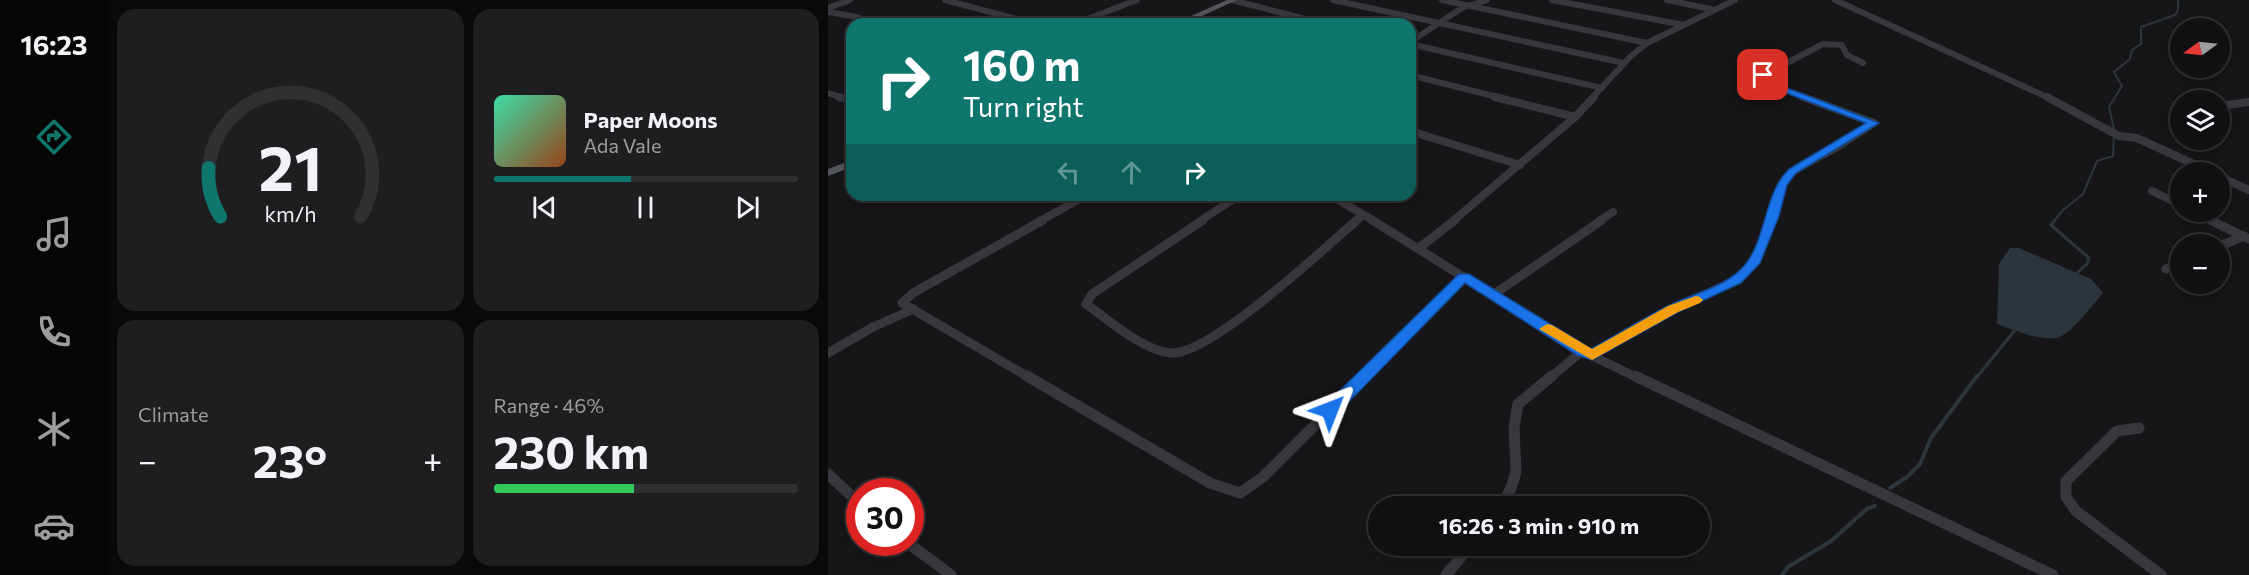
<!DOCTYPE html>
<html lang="en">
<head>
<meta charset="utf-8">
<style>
	body { margin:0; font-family:Commissioner,sans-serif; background:#1e1e20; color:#f1f3f6; height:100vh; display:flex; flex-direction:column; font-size:22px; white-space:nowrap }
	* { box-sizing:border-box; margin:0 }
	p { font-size:20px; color:#9c9d9f }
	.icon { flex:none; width:33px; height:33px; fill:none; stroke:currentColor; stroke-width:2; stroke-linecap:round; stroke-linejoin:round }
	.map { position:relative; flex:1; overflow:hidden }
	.details { display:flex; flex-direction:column; gap:9px; padding:9px; background:#09090a; width:720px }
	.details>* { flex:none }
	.guide { position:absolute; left:18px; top:18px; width:570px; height:183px; border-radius:18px; box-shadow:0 3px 9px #0003,0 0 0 2px #303032; background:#0f766e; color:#fff; overflow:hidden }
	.needle { width:39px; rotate:255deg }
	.fabs { position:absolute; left:1342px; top:18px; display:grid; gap:12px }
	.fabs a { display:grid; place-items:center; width:60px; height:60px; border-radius:50%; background:#101012; box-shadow:0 3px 9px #0003,0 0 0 2px #303032; font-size:30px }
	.speed { position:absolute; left:18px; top:478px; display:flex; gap:12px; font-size:30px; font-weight:700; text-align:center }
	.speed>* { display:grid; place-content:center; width:78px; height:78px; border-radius:50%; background:#101012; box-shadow:0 3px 9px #0003,0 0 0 2px #303032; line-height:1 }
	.speed .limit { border:9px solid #d22; background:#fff; color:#111 }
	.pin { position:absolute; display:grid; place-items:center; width:51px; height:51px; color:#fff; margin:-26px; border-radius:12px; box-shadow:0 3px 9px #0006 }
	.me { position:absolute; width:66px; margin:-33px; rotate:45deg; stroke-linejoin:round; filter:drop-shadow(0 0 4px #0008) }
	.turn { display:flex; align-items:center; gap:21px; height:126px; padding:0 18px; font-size:27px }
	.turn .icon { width:78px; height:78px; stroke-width:2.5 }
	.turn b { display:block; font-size:42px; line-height:51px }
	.lanes { display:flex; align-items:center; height:57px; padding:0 18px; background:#0003; justify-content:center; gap:30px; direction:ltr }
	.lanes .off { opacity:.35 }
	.big { font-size:45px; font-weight:700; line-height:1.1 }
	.details .widget { flex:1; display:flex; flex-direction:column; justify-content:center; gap:9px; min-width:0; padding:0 21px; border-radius:18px; background:#1e1e20 }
	.details .dial { align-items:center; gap:0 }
	.dial svg { height:156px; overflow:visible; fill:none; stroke:#303032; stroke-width:7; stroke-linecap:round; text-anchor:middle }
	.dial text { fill:#f1f3f6; stroke:none }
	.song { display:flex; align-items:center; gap:18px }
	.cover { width:72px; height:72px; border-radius:9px; background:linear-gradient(135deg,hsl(160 70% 55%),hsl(20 70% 35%)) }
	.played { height:6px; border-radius:3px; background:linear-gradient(90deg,#0f766e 45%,#303032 45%) }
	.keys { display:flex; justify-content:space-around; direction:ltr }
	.heat { display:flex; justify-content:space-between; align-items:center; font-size:33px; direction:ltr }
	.charge { height:9px; border-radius:4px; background:linear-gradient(90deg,#34c759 46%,#303032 0) }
	.details .tiles { flex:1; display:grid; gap:9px; grid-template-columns:repeat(2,1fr) }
	.trip { position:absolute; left:540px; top:496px; width:342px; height:60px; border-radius:30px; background:#101012; box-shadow:0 3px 9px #0003,0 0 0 2px #303032; font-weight:700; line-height:60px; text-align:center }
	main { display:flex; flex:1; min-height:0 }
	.menu { display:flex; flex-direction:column; width:108px; justify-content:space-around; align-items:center; background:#060607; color:#9c9d9f }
	.menu .icon { width:42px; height:42px }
	.menu .selected { color:#0f766e }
	.menu b { font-size:27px; color:#f1f3f6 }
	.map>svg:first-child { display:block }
	.water { fill:#2c353c }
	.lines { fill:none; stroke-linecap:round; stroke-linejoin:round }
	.stream-far2 { stroke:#2c353c; stroke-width:2 }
	.stream-far1 { stroke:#2c353c; stroke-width:3 }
	.stream { stroke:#2c353c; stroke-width:4 }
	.minor-far3 { stroke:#37383d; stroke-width:6 }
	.minor-far2 { stroke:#37383d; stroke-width:8 }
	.minor-far1 { stroke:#37383d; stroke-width:9 }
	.minor { stroke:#37383d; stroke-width:11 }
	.primary { fill:#53555c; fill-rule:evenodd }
	.route { fill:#1a73e8; stroke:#114b97; stroke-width:1.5 }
	.slow { fill:#f59e0b }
</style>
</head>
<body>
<main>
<nav class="menu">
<b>16:23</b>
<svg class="icon selected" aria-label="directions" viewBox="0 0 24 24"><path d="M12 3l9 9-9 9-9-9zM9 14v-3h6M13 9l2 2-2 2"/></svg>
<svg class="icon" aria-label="music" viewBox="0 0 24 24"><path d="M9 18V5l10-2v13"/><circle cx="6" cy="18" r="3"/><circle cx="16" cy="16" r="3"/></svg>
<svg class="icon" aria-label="phone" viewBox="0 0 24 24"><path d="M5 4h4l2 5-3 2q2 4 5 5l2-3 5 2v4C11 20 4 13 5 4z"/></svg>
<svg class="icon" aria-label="climate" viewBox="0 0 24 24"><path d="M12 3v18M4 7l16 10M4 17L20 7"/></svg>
<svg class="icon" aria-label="car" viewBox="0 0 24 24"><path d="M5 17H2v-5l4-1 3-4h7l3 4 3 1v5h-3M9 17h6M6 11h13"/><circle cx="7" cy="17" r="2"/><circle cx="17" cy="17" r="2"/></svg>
</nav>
<section class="details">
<div class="tiles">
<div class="widget dial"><svg viewBox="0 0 100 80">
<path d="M14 69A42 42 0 1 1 86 69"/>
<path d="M14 69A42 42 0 0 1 8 44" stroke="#0f766e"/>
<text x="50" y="56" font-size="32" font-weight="700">21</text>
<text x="50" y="72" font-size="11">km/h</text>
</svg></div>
<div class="widget">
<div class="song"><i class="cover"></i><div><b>Paper Moons</b><p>Ada Vale</p></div></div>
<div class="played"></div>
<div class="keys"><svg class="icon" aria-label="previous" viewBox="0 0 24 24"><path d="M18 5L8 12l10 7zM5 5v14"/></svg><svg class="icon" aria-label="pause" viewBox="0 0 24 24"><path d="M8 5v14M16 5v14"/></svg><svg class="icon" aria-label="next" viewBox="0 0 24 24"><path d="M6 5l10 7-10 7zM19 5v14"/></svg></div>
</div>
<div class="widget"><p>Climate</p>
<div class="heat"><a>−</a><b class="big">23°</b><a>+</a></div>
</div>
<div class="widget"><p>Range · 46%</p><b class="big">230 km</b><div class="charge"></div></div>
</div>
</section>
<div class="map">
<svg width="1421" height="575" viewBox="0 0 1421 575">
	<rect width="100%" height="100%" fill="#161618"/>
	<path class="water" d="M1182 248H1191L1263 279 1275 293C1265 304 1242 336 1228 338 1209 340 1186 330 1169 324L1171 264Z"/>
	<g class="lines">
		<path class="stream-far2" d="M1226 221 1235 210 1255 194 1269 161 1285 156 1286 129 1281 107 1294 86 1286 72 1302 59 1304 50 1313 44V27L1347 15 1350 10V0"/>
		<g class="stream-far1">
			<path d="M1227 220 1223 225 1261 258 1259 264 1248 274"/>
			<path d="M1148 378 1188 329"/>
		</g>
		<g class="stream">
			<path d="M1062 488 1079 477 1092 464 1103 438 1149 376"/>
			<path d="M954 575 960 567 1003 541 1040 508 1047 506"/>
		</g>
		<g class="minor-far3">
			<path d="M117 0 207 24"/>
			<path d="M404 0 497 24"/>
			<path d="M505 0 796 63"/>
			<path d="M614 0 819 43"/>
			<path d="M724 0 856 25"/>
			<path d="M839 0 887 10"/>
			<path d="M1007 0 1221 98"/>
			<path d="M0 8 22 0"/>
			<path d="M0 12 29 17 46 24"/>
			<path d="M356 21 371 24"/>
			<path d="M246 24 309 0"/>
			<path d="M582 42 634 8 659 0"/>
			<path d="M582 44 774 88"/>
			<path d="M582 75 673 98"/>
			<path d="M0 93 15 98"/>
			<path d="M764 98 802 57 819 43 907 0"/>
			<path d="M979 98 949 87 932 77 995 44 1014 45 1019 55 1035 63"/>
		</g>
		<g class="minor-far2">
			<path d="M11 97 24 101"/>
			<path d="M667 97 747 117"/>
			<path d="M1219 97 1291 136 1309 138 1383 172"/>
			<path d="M1392 106 1421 102"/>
			<path d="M1346 109 1353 108"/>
			<path d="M582 131 692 165"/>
			<path d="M1392 177 1421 190"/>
			<path d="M1324 191 1353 205"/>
			<path d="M502 195 546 221"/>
			<path d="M1366 212 1385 221"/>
			<path d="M212 221 259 195"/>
			<path d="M372 221 412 195"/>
			<path d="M528 221 535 215"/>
			<path d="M625 221 747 117 766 97"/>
			<path d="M771 221 785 212"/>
			<path d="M943 221 953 184 965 171 1011 146 1046 123 975 97"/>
		</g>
		<g class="minor-far1">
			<path d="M375 220 264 294 258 304C279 319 318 353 345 353 384 353 497 248 529 220"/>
			<path d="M544 220 754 351 810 378"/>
			<path d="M1382 220 1421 239"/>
			<path d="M1392 246 1416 236"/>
			<path d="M591 248 627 220"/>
			<path d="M1338 269 1353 263"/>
			<path d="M665 295 774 220"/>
			<path d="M0 353 45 327 86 309"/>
			<path d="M764 355 845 309 909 280 926 263 943 220"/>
			<path d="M202 378 74 303 85 293 215 220"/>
			<path d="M535 378 636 277"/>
			<path d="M722 378 754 351"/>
		</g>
		<g class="minor">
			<path d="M199 376 382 483 412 493 435 477 536 376"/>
			<path d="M807 376 1225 575"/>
			<path d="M1311 428 1289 431 1238 481V497L1248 511 1333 575"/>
			<path d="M0 474 32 504"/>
			<path d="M673 507 683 488 688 472 686 427 690 404 724 376"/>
			<path d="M80 543 123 575"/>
			<path d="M618 575 642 546"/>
		</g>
		<g class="primary">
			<path d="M399 0H409L356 24H345Z"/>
			<path d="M24 160V167L0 176V169Z"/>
		</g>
	</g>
	<path class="route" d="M931 73H938V78L941 81 1051 123 968 173 959 185 951 216 932 263 913 283 850 312 764 360 749 355 637 283 508 415H496L494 410 496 406 631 274H641L763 349C789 335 814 319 840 306 866 293 903 286 920 261 939 232 937 193 961 169L1038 123 934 84 928 79Z"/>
	<path class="slow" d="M868 296 872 297 875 300 872 303 850 312 764 360 711 329 719 324 724 325 764 349 840 306Z"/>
</svg>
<div class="fabs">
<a><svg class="needle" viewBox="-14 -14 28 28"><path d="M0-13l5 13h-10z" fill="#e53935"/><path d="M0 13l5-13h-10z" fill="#9c9d9f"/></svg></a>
<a><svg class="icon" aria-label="layers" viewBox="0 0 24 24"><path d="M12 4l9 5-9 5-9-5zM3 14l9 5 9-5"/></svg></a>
<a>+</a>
<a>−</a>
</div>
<div class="speed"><div class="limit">30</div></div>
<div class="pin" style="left:935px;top:75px;background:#d93025"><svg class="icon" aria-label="arrive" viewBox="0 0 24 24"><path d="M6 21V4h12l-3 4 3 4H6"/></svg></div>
<svg class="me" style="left:502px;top:410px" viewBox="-20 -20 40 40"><path d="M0-17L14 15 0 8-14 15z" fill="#1a73e8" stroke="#fff" stroke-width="4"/></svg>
<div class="trip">16:26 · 3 min · 910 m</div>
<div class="guide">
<div class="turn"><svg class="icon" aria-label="right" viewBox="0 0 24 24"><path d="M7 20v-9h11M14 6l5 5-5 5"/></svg><div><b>160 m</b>Turn right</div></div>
<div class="lanes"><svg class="icon off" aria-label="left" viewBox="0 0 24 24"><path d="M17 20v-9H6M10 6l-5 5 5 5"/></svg><svg class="icon off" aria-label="ahead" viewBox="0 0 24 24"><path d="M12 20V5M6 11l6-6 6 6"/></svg><svg class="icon" aria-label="right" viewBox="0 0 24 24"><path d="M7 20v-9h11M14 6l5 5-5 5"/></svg></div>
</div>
</div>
</main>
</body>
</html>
